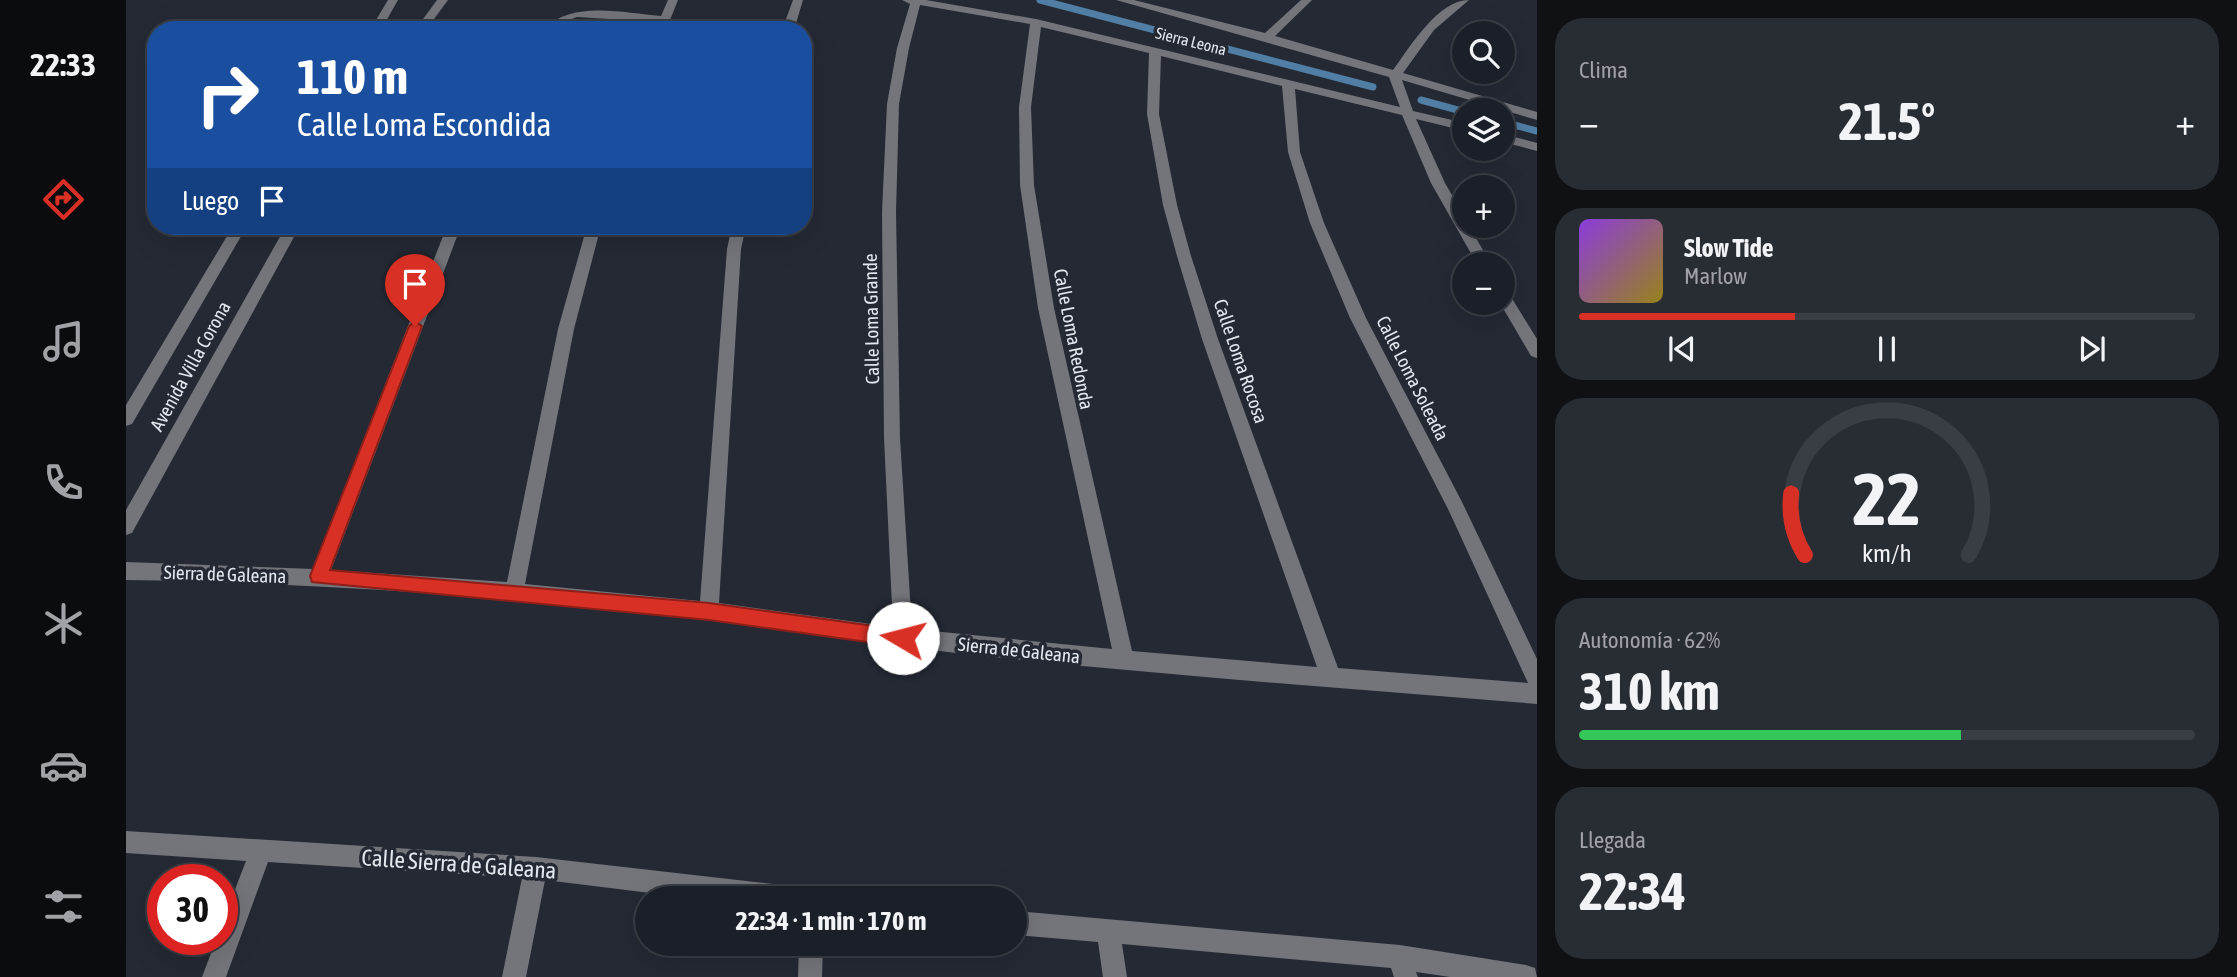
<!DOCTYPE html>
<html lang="es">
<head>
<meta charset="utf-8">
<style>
	body { margin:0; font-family:"Asap Condensed",sans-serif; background:#282c33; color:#f1f3f6; height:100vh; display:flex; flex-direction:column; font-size:26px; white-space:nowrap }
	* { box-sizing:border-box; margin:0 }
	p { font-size:23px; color:#a0a2a7 }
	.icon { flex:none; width:38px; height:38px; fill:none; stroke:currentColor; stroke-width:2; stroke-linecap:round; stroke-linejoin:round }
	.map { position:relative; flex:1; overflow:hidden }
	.side { display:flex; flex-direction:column; gap:18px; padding:18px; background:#0f1115; width:700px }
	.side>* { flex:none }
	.hud { position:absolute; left:21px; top:21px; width:665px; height:214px; border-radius:28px; box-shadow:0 7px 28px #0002,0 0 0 2px #393d44; background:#1a4fa0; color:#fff; overflow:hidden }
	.buttons { position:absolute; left:1326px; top:21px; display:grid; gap:14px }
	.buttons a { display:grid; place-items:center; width:63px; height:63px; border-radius:50%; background:#1b1f27; box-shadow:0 7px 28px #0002,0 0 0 2px #393d44; font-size:35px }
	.speed { position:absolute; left:21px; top:864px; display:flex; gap:14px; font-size:35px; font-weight:700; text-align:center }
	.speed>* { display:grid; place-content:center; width:91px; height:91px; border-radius:50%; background:#1b1f27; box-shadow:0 7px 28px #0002,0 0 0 2px #393d44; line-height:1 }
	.speed .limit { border:10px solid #d22; background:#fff; color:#111 }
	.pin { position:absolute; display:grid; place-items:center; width:60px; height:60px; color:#fff; margin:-72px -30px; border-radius:50% 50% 50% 0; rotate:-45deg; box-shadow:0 0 7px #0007 }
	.pin .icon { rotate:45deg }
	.me { position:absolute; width:77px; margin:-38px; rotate:278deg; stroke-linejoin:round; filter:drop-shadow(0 0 5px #0008) }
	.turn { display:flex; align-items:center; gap:24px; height:147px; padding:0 35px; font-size:32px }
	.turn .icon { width:91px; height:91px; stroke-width:2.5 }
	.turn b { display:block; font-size:49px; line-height:60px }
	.then { display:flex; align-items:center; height:66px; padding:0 35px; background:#0003; gap:14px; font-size:26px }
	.big { font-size:52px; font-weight:700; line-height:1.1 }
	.side .card { flex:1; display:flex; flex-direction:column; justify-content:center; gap:10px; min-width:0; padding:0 24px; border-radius:28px; background:#282c33 }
	.side .dial { align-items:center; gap:0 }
	.dial svg { height:182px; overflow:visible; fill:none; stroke:#393d44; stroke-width:7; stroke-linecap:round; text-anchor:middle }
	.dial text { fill:#f1f3f6; stroke:none }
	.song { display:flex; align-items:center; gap:21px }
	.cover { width:84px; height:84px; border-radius:10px; background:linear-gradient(135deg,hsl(270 70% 55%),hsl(50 70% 35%)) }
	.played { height:7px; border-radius:4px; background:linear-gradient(90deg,#d93025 35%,#393d44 35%) }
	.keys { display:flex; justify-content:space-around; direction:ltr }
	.heat { display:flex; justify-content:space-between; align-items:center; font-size:38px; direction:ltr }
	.charge { height:10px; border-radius:5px; background:linear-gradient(90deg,#34c759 62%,#393d44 0) }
	.trip { position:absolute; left:509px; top:886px; width:392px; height:70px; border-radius:35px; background:#1b1f27; box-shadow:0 7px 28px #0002,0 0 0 2px #393d44; font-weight:700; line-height:70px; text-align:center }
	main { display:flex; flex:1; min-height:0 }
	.tabs { display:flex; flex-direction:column; width:126px; justify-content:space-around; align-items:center; background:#0b0c10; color:#a0a2a7 }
	.tabs .icon { width:49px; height:49px }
	.tabs .current { color:#d93025 }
	.tabs b { font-size:32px; color:#f1f3f6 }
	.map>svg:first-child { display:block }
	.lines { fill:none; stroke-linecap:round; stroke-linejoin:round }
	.stream { stroke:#507ea4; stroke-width:7 }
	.minor { fill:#74757b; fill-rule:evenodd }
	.route { fill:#d93025; stroke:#8d1f18; stroke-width:2 }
	.labels { text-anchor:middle; stroke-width:7; stroke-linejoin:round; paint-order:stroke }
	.far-street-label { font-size:16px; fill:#e3e7ee; stroke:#242934 }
	.street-label { font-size:19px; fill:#e3e7ee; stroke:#242934 }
	.near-street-label { font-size:23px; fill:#e3e7ee; stroke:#242934 }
</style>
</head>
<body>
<main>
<nav class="tabs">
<b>22:33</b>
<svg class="icon current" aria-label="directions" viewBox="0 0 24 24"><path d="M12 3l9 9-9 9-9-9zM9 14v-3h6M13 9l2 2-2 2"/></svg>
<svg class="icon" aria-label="music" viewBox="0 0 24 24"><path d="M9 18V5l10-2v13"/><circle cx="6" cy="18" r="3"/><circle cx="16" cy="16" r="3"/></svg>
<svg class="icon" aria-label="phone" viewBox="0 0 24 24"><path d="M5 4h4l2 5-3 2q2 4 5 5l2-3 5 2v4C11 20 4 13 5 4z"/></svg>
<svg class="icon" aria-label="climate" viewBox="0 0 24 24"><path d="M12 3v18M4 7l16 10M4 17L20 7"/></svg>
<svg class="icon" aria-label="car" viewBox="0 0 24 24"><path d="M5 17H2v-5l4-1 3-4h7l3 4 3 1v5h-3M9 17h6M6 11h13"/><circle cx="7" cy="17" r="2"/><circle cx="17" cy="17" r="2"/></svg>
<svg class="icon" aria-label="filters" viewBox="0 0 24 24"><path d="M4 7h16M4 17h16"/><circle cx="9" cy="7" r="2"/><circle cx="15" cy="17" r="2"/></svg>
</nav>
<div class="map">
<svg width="1411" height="977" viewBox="0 0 1411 977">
	<rect width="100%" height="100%" fill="#242934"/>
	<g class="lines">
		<g class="stream">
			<path d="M914 0 1247 87"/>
			<path d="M1295 100 1339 112"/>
			<path d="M1377 122 1411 131"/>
		</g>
		<g class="minor">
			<path d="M262 0H272L255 30H244Z"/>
			<path d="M311 0H322L300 30H289Z"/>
			<path d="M542 0H552L540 30H529L532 22 451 17C438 21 431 30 417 30 446 0 496 13 535 16Z"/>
			<path d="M667 0H677L668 30H656Z"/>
			<path d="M776 0H800L910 19 1274 107 1263 77 990 0H1008L1139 33 1175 0H1186L1149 36 1267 70C1284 47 1312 0 1343 0L1308 30 1277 73 1411 112V120L1276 80 1287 111 1339 123V131L1290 119 1319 183 1339 218V226H1343L1365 264H1351L1305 183 1276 115 1169 89 1174 152 1198 223 1240 318 1336 502 1411 659V704C1215 688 1018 674 822 652 742 643 662 630 582 620 389 597 195 583 0 580V562L187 569 321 226H335L205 570 381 582 432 329 461 226H475L448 329 399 584 574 601 601 249 606 226H620L615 249 593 603 767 627 758 438 756 212 761 104 771 48 784 4ZM794 5 904 24 893 107 894 185 912 308 986 649 786 629 774 438 770 212 773 104 783 48ZM915 27 1023 53 1021 114 1037 205 1051 256 1076 339 1191 667 1006 651 928 308 908 185 905 107ZM1035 56 1156 86 1162 152 1184 223 1224 318 1323 511 1402 683 1212 668 1092 339 1065 256 1051 205 1033 114Z"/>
			<path d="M1377 134 1411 143V151L1377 142Z"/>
			<path d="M107 226H121L6 424 0 426V405Z"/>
			<path d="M160 226H174L6 533 0 535V510Z"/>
			<path d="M1377 291 1382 292 1411 339V358L1405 356 1374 303H1377Z"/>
			<path d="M0 831 410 857 665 886 673 890 676 898H565L419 880 400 977H376L396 878 142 862 100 977H76L90 940H96V923L120 861 0 853Z"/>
			<path d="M889 911 1274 945 1400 965 1409 968 1411 977H1324L1290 972 1292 977H1268L1265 968 996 944 1001 977H977L972 942 889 935Z"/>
			<path d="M673 943H697L696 977H672Z"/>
		</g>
	</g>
	<path class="route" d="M289 321 296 326 204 570 583 603 777 630 784 632 786 638 784 644 777 647 583 620 186 582 184 576 283 326Z"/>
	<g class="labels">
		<g class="far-street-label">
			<text transform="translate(1065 41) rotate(14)" y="6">Sierra Leona</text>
		</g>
		<g class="street-label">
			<text transform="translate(745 319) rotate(-91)" y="7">Calle Loma Grande</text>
			<text transform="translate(948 339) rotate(79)" y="7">Calle Loma Redonda</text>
			<text transform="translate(1115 361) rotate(71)" y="7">Calle Loma Rocosa</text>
			<text transform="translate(64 366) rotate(-61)" y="7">Avenida Villa Corona</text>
			<text transform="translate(1287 378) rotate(63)" y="7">Calle Loma Soleada</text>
			<text transform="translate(99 574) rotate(2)" y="7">Sierra de Galeana</text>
			<text transform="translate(893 650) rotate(6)" y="7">Sierra de Galeana</text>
		</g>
		<g class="near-street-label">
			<text transform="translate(333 864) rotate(4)" y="8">Calle Sierra de Galeana</text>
		</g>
	</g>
</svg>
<div class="buttons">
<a><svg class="icon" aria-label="search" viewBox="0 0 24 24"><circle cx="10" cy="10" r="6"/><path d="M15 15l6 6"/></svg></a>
<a><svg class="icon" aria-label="layers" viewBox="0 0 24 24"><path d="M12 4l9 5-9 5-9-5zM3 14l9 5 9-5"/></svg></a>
<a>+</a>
<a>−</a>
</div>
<div class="speed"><div class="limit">30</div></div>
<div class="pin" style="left:289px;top:326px;background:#d93025"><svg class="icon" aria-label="arrive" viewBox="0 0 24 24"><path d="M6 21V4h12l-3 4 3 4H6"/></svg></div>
<svg class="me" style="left:777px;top:638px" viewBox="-20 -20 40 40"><circle r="19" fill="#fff"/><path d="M0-13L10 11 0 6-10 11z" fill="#d93025"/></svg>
<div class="trip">22:34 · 1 min · 170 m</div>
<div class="hud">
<div class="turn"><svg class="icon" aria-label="right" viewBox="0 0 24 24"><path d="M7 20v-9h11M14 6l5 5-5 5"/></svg><div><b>110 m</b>Calle Loma Escondida</div></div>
<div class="then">Luego<svg class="icon" aria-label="arrive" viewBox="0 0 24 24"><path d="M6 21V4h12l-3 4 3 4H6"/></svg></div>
</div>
</div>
<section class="side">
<div class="card"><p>Clima</p>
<div class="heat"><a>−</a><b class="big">21.5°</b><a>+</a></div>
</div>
<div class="card">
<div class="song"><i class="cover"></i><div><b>Slow Tide</b><p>Marlow</p></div></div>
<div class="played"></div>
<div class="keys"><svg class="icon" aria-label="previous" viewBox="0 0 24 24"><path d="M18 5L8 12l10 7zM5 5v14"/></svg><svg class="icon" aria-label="pause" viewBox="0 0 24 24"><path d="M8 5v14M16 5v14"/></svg><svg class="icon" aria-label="next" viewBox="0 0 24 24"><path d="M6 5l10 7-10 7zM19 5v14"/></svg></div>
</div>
<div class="card dial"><svg viewBox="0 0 100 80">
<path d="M14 69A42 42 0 1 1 86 69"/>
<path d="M14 69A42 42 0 0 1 8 42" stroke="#d93025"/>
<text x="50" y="56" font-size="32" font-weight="700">22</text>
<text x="50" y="72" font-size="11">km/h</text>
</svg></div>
<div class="card"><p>Autonomía · 62%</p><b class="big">310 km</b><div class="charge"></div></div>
<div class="card"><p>Llegada</p><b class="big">22:34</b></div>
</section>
</main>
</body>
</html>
